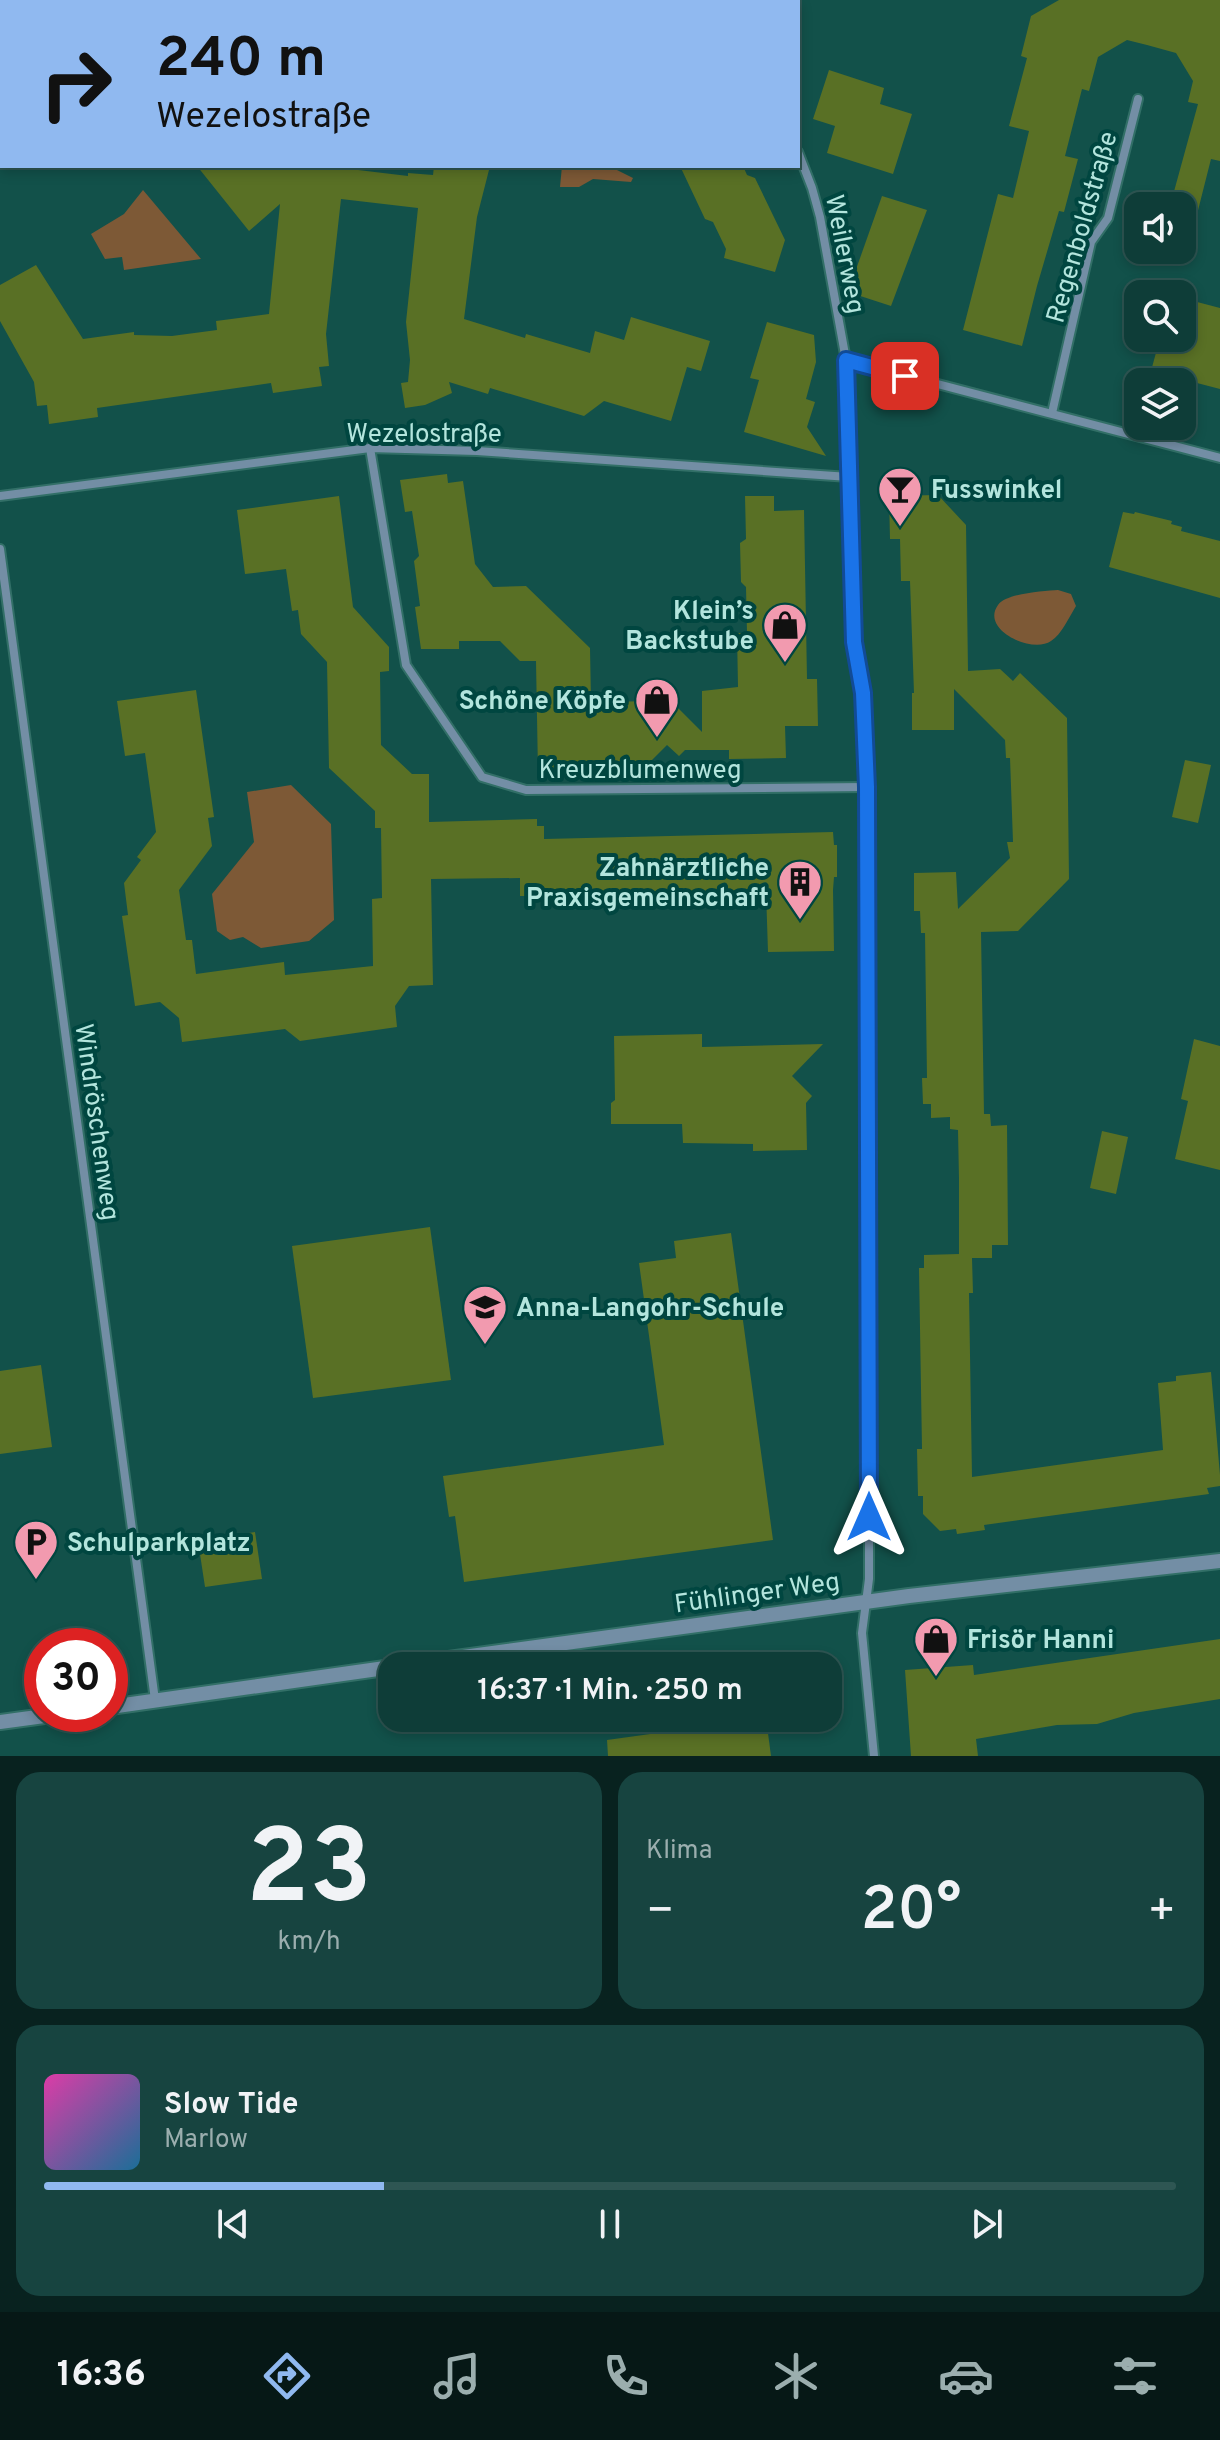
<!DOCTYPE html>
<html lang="de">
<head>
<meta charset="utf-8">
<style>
	body { margin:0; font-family:Overpass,sans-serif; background:#174440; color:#f1f3f6; height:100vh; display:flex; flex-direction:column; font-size:30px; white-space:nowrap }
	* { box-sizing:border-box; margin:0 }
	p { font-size:26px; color:#9baeae }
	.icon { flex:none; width:44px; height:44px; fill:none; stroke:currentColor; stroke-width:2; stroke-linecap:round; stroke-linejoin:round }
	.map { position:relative; height:1756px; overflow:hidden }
	.sheet { display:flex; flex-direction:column; gap:16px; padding:16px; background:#08221f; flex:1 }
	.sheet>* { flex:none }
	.banner { position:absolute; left:0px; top:0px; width:800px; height:168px; box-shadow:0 4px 12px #0003,0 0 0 2px #2e5653; background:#90b9f0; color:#111; overflow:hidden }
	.fabs { position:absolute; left:1124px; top:192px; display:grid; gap:16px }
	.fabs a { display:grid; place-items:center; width:72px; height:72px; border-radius:16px; background:#0e3d38; box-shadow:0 4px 12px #0003,0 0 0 2px #2e5653; font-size:40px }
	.speed { position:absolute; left:24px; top:1628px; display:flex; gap:16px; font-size:40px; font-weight:700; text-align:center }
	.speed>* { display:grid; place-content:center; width:104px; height:104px; border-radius:50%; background:#0e3d38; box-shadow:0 4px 12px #0003,0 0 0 2px #2e5653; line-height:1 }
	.speed .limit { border:12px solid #d22; background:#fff; color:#111 }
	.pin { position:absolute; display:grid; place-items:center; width:68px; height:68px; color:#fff; margin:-34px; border-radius:16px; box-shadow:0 4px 12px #0006 }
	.me { position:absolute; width:88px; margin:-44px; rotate:0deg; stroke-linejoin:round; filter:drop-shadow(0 0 6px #0008) }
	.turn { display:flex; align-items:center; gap:28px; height:168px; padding:0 24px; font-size:36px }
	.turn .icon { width:104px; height:104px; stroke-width:2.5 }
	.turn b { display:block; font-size:56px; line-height:68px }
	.big { font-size:60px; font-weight:600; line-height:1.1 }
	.sheet .widget { flex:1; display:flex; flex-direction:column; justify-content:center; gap:12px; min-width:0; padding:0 28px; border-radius:24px; background:#174440 }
	.sheet .dial { align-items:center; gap:0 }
	.dial b { font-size:104px; line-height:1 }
	.song { display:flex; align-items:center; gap:24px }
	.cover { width:96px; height:96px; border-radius:12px; background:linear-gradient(135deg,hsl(320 70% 55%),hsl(200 70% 35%)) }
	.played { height:8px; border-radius:4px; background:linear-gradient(90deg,#90b9f0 30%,#2e5653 30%) }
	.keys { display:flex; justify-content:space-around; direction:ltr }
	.heat { display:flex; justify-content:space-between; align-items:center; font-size:44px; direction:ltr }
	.sheet .tiles { flex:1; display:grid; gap:16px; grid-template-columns:1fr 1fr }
	.widget:last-child { grid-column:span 2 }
	.trip { position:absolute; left:378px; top:1652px; width:464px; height:80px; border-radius:24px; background:#0e3d38; box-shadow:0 4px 12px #0003,0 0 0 2px #2e5653; font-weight:600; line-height:80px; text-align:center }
	.dock { display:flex; height:128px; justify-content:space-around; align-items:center; background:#061816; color:#9baeae }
	.dock .icon { width:56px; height:56px }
	.dock .selected { color:#90b9f0 }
	.dock b { font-size:36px; color:#f1f3f6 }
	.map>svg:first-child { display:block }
	.green { fill:#7d5936 }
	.building { fill:#597025 }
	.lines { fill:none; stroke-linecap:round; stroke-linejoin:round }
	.minor-casing { stroke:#326f67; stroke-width:12 }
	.tertiary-casing { stroke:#326f67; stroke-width:18 }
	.minor { stroke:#738ea5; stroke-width:8 }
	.tertiary { stroke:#738ea5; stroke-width:14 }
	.route-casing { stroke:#114b97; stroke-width:20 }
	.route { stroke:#1a73e8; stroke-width:14 }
	.labels { text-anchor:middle; stroke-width:8; stroke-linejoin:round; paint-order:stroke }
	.street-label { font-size:26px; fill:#b3e5dd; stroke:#004640 }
	.poi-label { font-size:26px; font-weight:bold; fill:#b3e5dd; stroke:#004640; text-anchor:start }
</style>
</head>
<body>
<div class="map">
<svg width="1220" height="1756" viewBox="0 0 1220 1756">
	<rect width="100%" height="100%" fill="#12514a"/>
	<g class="green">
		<path d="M562 166H609L633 178 631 182 593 179 579 187H560Z"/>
		<path d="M143 190 201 259 124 270 122 257 105 259 91 234 124 214Z"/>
		<path d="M1058 590 1071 594 1076 606C1069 617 1062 634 1051 641 1032 654 980 630 998 605 1006 593 1045 591 1058 590Z"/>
		<path d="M291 785 331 824 334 920 309 941 261 948 243 937 230 940 217 931 212 894 254 842 247 792Z"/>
	</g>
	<g class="building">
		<path d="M1059 0H1220V161L1211 159 1188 250 1182 248V206H1170L1198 104 1188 102 1193 81 1176 53 1147 45 1127 40 1098 57 1089 91 1082 89 1065 156 1078 159 1064 212 1059 211 1037 286 1022 346 963 330 998 194 1013 198 1029 131 1009 126 1027 58 1021 56 1031 16Z"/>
		<path d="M829 70 884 88 880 104 912 114 893 174 827 153 835 126 813 119Z"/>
		<path d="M197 166H325L408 176V173L433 175 434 166H490L477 217 464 319 525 338 526 334 590 353 595 331 624 340 631 317 710 341 701 371 687 367 671 421 604 401 584 416 490 388 488 394 449 382 452 393 425 405 405 408 401 383 408 382 410 360 406 322 418 208 341 199 326 334 329 366 319 367 322 386 273 393 271 383 97 408 98 417 49 424 47 405 37 406 34 382 0 321V285L36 265 83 339 134 332V335L172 336 217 330 216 321 269 314 280 204 249 231Z"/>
		<path d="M680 166H743L747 175 755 178 785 240 775 272 724 258 726 249 713 222 705 219Z"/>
		<path d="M882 196 927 210 891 306 848 292Z"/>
		<path d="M1182 298 1220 308V389L1151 371 1160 338H1182Z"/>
		<path d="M767 322 814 335 816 362 806 399 815 402 807 427 826 456 744 432 759 380 750 378Z"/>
		<path d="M447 474 448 483 463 481 475 564 493 587 526 586 590 648 591 702 661 701 666 696 702 732V691L738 687 737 633H747L746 587 741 582 740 543 746 539 745 496H774V511L804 510 807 679H817L818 726H785L786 758 729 759V750H685L679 756 667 745 651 761 565 762V772H538L536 661H520L500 641H459V649H421L415 607 420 606 414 561 419 556 412 511 405 512 400 480Z"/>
		<path d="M938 495 966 525 968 671 1000 669 1013 681 1020 673 1067 718 1069 879 1018 931 981 932 984 1114H990L991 1126 1007 1125 1008 1245H992V1258H972L973 1293H969L972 1477 1163 1450 1158 1383 1176 1381V1376L1211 1372 1220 1475V1486L1207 1488 1209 1494 984 1525 985 1530 957 1534 956 1529 940 1531 923 1514V1496H918L917 1449H922L919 1268H924V1255L959 1254V1179L958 1130 950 1129V1117L931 1118V1104H923L922 1078H927L925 933H921L920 911H914V873L956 872 958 909 1010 858 1007 842H1013L1010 758H1006L1005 740 954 689V730H912V693H914L910 581H901L900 539H890L889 496Z"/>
		<path d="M339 496 353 607 389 647V671L380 672 381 745 412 774H429V822L537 819V826H544V839L833 832 834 845H837V877H834L833 890 834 951 768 952 766 891 638 896H520V878L431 879 433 985 409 986 395 1006 397 1027 300 1041 285 1029 182 1042 179 1018 160 1002 135 1006 122 916 128 915 124 883 141 860 137 857 156 832 145 753 125 756 117 701 196 690 214 817 208 818 212 846 179 890 186 940H192L196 974 284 962 285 975 373 966 372 899 382 898 381 828H375V811L329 768 327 662 301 634 298 610 292 611 286 569 245 574 237 510Z"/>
		<path d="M1123 512 1134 514 1135 512 1172 521 1171 524 1182 527 1181 531 1220 541V598L1109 567Z"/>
		<path d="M1185 760 1211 765 1198 823 1172 817Z"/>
		<path d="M702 1034V1047L823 1044 792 1076 812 1096 806 1103 807 1150 753 1151V1144L683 1143 682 1124H611V1103L615 1100 614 1036Z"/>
		<path d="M1194 1039 1220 1046V1170L1175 1159 1188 1101 1181 1099Z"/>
		<path d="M1102 1131 1128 1137 1116 1194 1090 1188Z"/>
		<path d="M430 1227 451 1380 313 1398 292 1246Z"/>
		<path d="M731 1233 773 1540 464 1582 455 1516 449 1517 443 1476 664 1445 639 1263 676 1258 674 1241Z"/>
		<path d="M41 1365 52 1447 0 1454V1371Z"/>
		<path d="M255 1532 262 1579 205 1587 198 1541Z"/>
		<path d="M1220 1639V1699L1134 1713 1097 1724 1057 1725 976 1739 978 1756H911L905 1670 973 1665 974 1675Z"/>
		<path d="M766 1718 771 1756H608L607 1740Z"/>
	</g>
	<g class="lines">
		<g class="minor-casing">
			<g id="minor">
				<path d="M725 0 726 2"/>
				<path d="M798 152 812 188 820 217 846 360 854 642 863 693 867 799 869 1487V1579L862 1633 874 1756"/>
				<path d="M846 360 1220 458"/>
				<path d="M1052 413 1091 242 1108 218 1138 99"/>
				<path d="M370 448 406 665 482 777 526 790 867 787"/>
				<path d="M0 496 370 448 477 451 849 477"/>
				<path d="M0 549 155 1700"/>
			</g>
		</g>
		<g class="tertiary-casing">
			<g id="tertiary">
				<path d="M397 1666 909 1596 1220 1561"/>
				<path d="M110 1707 392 1667"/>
				<path d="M0 1722 59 1714"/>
			</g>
		</g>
		<use href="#minor" class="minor"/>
		<use href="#tertiary" class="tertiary"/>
	</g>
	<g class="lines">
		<g class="route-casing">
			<path id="route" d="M869 1517 867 787 863 693 854 642 846 360 905 376"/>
		</g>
		<use href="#route" class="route"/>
	</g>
	<defs>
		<g id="bar-pin" transform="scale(2.3)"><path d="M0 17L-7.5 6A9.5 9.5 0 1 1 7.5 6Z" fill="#f29aaf" stroke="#004640"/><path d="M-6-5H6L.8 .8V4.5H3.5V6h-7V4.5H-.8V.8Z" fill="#111"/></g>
		<g id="shop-pin" transform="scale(2.3)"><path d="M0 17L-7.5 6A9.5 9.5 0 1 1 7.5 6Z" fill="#f29aaf" stroke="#004640"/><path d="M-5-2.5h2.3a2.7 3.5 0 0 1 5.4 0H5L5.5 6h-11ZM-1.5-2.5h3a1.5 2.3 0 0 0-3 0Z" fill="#111"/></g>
		<g id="building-pin" transform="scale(2.3)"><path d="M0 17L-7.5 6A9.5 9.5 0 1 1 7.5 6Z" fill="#f29aaf" stroke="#004640"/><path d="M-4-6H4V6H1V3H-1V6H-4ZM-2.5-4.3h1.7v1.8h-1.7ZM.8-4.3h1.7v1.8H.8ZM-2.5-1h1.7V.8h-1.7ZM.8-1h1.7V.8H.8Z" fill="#111"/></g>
		<g id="school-pin" transform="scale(2.3)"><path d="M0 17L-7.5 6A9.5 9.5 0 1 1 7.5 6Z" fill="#f29aaf" stroke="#004640"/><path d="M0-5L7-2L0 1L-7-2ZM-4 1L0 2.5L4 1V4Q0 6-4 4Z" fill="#111"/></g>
		<g id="parking-pin" transform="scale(2.3)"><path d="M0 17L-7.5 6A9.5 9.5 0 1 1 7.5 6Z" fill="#f29aaf" stroke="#004640"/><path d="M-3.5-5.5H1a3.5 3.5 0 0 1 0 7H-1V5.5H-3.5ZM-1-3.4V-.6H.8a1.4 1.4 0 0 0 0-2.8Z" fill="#111"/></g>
	</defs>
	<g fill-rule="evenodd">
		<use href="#bar-pin" x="900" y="489"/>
		<use href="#shop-pin" x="785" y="625"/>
		<use href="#shop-pin" x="657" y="700"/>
		<use href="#building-pin" x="800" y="882"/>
		<use href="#school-pin" x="485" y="1307"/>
		<use href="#parking-pin" x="36" y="1542"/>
		<use href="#shop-pin" x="936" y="1639"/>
	</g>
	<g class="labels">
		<g class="street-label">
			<text transform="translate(1081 227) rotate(-74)" y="9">Regenboldstraße</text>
			<text transform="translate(846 254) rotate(79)" y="9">Weilerweg</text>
			<text x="424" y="442">Wezelostraße</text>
			<text x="640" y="778">Kreuzblumenweg</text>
			<text transform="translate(98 1122) rotate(82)" y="9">Windröschenweg</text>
			<text transform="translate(757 1592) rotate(-8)" y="9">Fühlinger Weg</text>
		</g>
		<g class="poi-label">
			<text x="931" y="498">Fusswinkel</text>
			<text x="754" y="619" text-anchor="end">Klein’s<tspan x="754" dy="30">Backstube</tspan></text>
			<text x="626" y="709" text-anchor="end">Schöne Köpfe</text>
			<text x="769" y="876" text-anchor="end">Zahnärztliche<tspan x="769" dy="30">Praxisgemeinschaft</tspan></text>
			<text x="516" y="1316">Anna-Langohr-Schule</text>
			<text x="67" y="1551">Schulparkplatz</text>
			<text x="967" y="1648">Frisör Hanni</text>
		</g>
	</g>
</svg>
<div class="fabs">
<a><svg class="icon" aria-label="sound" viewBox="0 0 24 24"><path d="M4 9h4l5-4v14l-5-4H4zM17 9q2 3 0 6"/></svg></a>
<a><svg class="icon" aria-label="search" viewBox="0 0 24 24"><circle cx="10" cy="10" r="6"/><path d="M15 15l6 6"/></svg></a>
<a><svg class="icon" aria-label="layers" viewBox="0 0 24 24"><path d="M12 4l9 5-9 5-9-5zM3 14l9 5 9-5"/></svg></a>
</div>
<div class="speed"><div class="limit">30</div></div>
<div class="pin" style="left:905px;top:376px;background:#d93025"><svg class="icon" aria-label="arrive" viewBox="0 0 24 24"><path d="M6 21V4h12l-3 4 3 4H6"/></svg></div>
<svg class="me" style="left:869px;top:1517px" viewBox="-20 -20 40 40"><path d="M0-17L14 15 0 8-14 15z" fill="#1a73e8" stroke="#fff" stroke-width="4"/></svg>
<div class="trip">16:37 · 1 Min. · 250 m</div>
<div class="banner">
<div class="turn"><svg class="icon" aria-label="right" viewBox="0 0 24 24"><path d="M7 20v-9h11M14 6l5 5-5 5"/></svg><div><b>240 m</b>Wezelostraße</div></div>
</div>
</div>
<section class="sheet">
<div class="tiles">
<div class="widget dial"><b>23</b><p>km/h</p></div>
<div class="widget"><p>Klima</p>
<div class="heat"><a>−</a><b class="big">20°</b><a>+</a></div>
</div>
<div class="widget">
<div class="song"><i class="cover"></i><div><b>Slow Tide</b><p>Marlow</p></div></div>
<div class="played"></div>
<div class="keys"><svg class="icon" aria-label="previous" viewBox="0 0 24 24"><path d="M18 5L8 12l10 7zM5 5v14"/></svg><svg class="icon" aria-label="pause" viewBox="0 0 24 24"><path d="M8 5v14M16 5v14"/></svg><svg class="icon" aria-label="next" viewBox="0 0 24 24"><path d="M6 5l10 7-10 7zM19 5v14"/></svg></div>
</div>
</div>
</section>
<nav class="dock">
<b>16:36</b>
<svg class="icon selected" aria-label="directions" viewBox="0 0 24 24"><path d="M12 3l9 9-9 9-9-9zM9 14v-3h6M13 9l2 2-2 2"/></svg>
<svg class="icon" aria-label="music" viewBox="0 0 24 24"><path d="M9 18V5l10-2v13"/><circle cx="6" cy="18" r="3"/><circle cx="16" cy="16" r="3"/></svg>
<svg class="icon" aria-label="phone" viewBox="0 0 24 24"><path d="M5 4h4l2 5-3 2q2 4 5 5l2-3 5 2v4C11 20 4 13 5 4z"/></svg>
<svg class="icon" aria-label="climate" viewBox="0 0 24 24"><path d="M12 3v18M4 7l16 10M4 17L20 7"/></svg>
<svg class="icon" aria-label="car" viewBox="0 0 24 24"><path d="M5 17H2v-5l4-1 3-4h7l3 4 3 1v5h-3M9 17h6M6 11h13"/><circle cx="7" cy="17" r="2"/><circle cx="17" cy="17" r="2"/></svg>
<svg class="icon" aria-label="filters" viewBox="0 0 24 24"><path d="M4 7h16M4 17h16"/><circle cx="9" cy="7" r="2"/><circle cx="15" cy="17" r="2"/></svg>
</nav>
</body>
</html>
